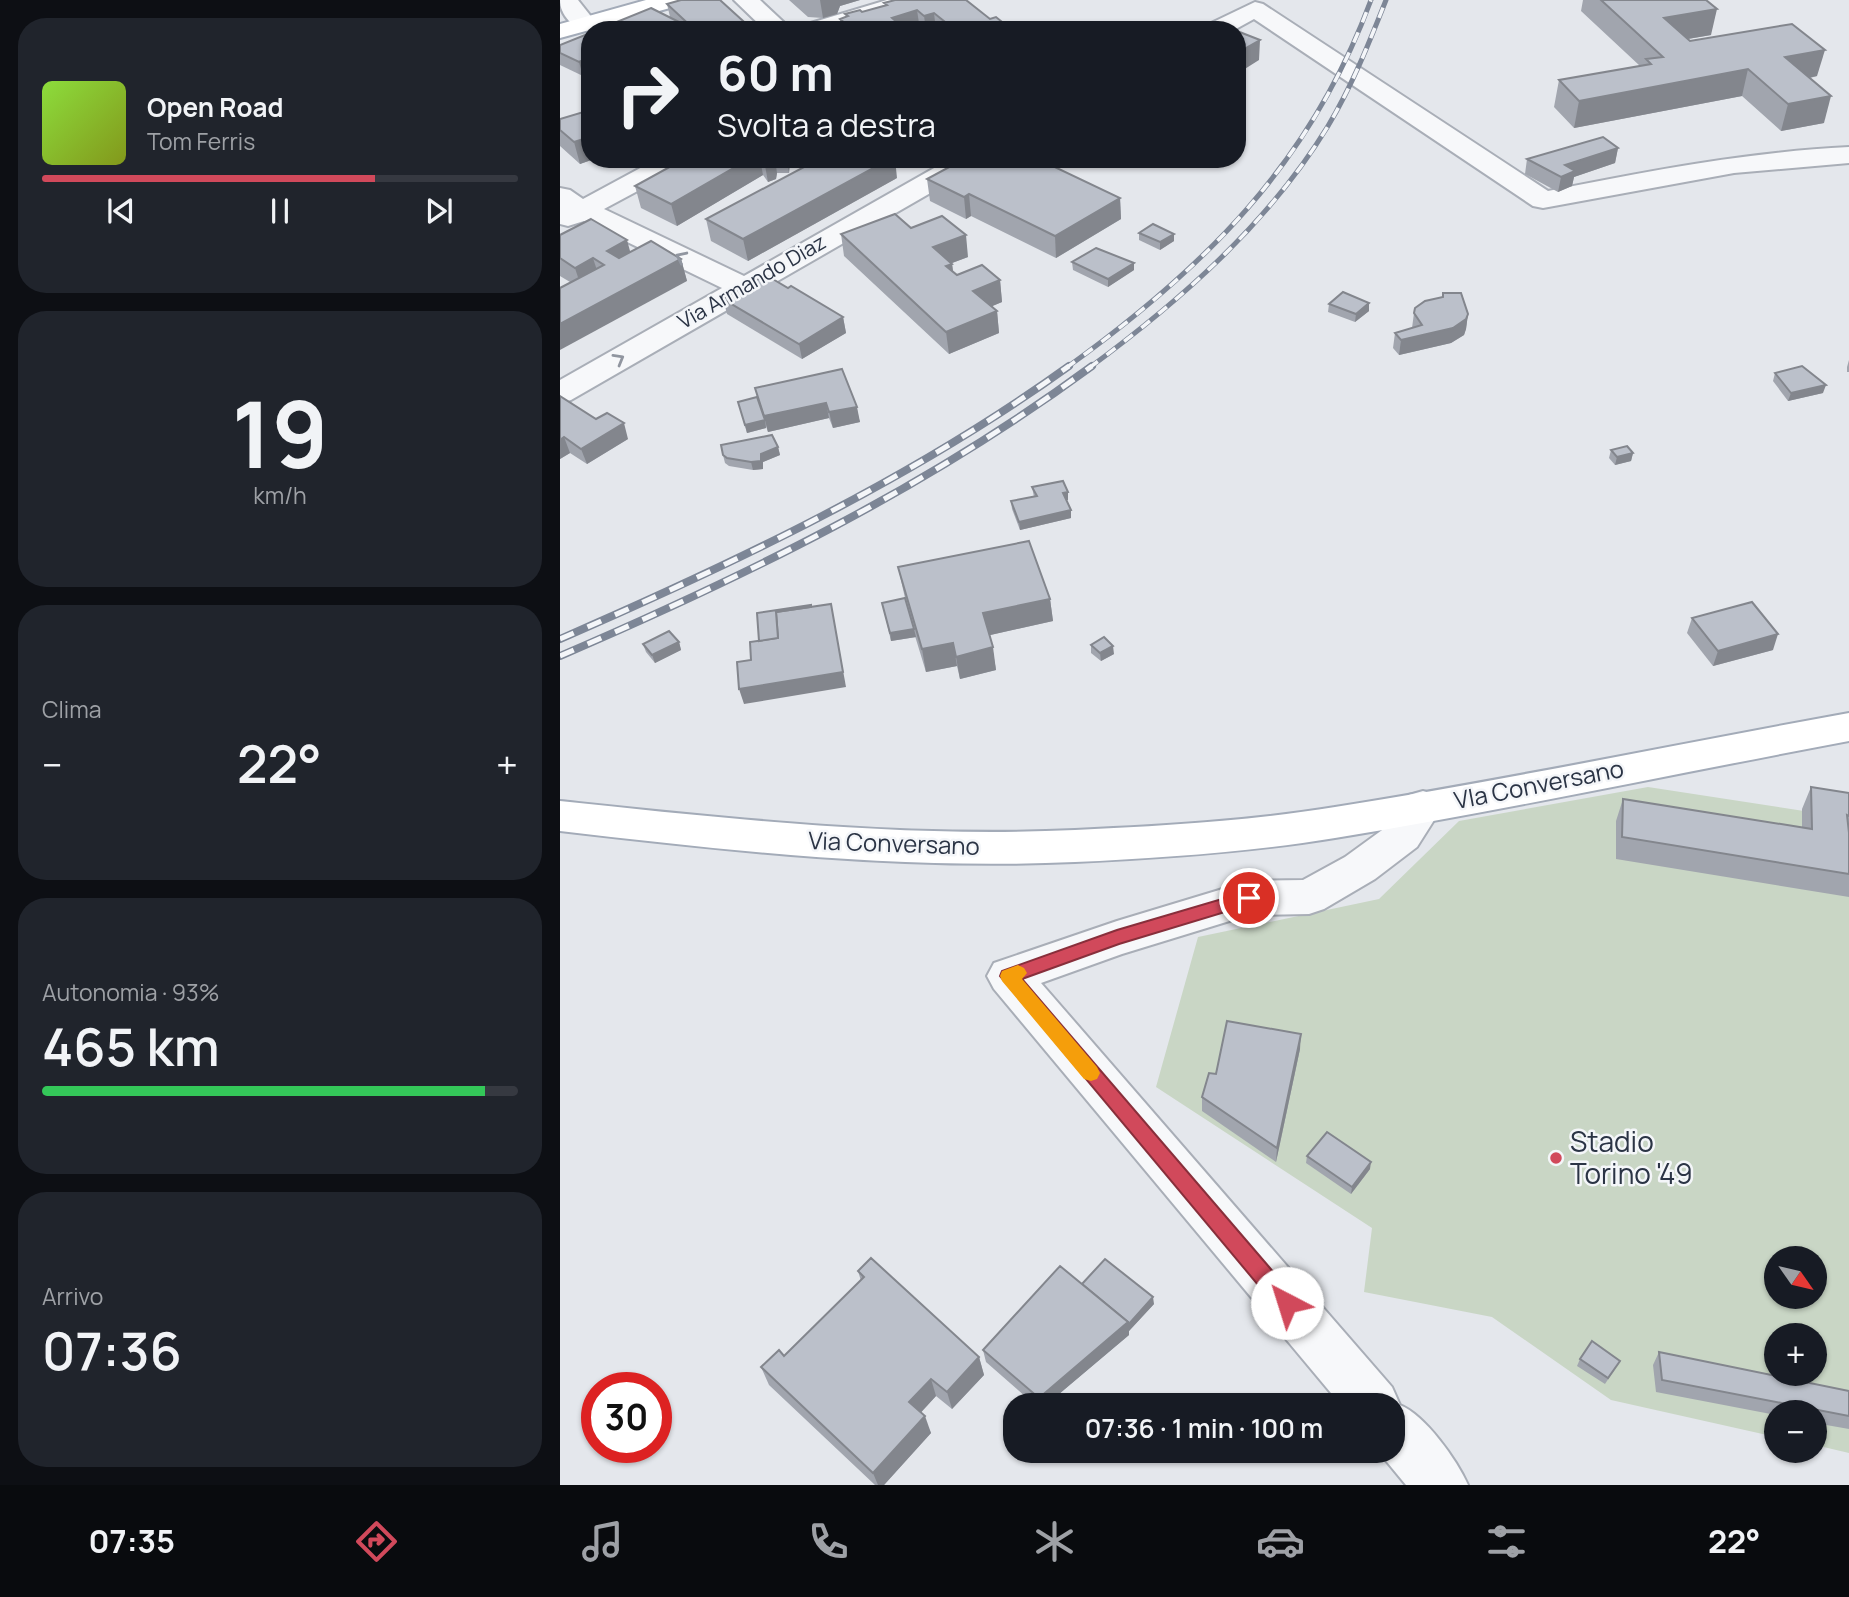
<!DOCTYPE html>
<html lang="it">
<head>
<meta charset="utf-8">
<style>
	body { margin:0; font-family:Manrope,sans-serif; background:#20242c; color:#f1f3f6; height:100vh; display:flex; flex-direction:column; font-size:26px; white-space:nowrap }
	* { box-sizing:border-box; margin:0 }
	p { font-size:23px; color:#9ea1a6 }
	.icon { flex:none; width:38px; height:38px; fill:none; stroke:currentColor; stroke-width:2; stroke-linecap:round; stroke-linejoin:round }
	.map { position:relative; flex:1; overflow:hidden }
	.drawer { display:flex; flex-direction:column; gap:18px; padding:18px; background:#0d0f14; width:560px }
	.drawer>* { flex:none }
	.hud { position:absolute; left:21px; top:21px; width:665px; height:147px; border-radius:28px; box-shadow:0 2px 5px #0004; background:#171b24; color:#f1f3f6; overflow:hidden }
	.needle { width:46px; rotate:124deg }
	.buttons { position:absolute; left:1204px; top:1246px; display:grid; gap:14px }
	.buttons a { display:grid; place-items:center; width:63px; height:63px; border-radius:50%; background:#171b24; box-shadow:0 2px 5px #0004; font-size:35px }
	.speed { position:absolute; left:21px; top:1372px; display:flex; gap:14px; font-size:35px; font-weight:700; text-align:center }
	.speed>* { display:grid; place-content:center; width:91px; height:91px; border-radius:50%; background:#171b24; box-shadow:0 2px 5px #0004; line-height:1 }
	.speed .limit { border:10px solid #d22; background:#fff; color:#111 }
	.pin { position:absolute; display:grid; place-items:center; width:60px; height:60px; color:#fff; margin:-30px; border:4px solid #fff; border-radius:50%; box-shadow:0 2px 7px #0007 }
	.me { position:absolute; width:77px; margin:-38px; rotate:320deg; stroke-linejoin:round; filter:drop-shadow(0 0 5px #0008) }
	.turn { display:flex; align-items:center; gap:24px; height:147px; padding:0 21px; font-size:32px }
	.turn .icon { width:91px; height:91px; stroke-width:2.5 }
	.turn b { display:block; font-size:49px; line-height:60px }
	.big { font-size:52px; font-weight:600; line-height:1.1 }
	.drawer .widget { flex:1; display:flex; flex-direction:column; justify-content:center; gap:10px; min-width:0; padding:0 24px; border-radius:28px; background:#20242c }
	.drawer .dial { align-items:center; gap:0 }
	.dial b { font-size:91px; line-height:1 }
	.song { display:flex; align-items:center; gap:21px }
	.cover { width:84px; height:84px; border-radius:10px; background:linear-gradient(135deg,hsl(90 70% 55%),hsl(70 70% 35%)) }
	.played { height:7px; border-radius:4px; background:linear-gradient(90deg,#d1495b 70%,#363941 70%) }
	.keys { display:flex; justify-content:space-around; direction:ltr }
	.heat { display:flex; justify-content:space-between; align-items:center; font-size:38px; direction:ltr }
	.charge { height:10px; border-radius:5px; background:linear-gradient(90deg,#34c759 93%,#363941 0) }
	.trip { position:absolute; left:443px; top:1393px; width:402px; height:70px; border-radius:28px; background:#171b24; box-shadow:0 2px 5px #0004; font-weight:600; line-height:70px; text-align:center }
	.tab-bar { display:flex; height:112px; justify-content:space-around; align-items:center; background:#090b0e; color:#9ea1a6 }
	.tab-bar .icon { width:49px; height:49px }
	.tab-bar .current { color:#d1495b }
	.tab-bar b { font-size:32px; color:#f1f3f6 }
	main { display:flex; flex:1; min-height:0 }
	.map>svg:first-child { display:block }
	.green { fill:#c9d6c5; fill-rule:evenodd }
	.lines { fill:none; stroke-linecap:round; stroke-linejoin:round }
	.minor-casing { stroke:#a9aeb7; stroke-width:4 }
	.major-casing { stroke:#a3abb8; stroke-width:4 }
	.minor { fill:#f7f8fa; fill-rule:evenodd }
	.major { fill:#fff; fill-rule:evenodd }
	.rail-far1-casing { stroke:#7d8696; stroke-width:5 }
	.rail-casing { stroke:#7d8696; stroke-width:8 }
	.rail-far1 { stroke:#f4f6f9; stroke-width:3.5; stroke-dasharray:11; stroke-linecap:butt }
	.rail { stroke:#f4f6f9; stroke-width:5; stroke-dasharray:15; stroke-linecap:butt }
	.wall { fill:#a1a5ae }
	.shaded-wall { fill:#83868d }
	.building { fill:#bbc0ca; stroke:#83868d; stroke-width:2 }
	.oneway { stroke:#9196a0 }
	.route { fill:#d1495b; stroke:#882f3b; stroke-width:2 }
	.slow { fill:#f59e0b }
	.poi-dot { fill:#d1495b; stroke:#f4f6f9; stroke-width:2.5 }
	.labels { text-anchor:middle; stroke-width:5; stroke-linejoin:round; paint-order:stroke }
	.far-street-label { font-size:21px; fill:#2b3445; stroke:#f4f6f9 }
	.street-label { font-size:24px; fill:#2b3445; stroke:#f4f6f9 }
	.near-poi-label { font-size:28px; fill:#2b3445; stroke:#f4f6f9; text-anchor:start }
</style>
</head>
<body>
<main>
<section class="drawer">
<div class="widget">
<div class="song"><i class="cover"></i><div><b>Open Road</b><p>Tom Ferris</p></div></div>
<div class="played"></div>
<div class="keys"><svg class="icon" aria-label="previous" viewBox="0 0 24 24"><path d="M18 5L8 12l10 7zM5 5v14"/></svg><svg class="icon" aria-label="pause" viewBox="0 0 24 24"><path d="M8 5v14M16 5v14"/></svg><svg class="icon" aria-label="next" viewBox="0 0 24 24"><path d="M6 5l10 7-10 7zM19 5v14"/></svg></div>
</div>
<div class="widget dial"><b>19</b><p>km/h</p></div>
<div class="widget"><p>Clima</p>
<div class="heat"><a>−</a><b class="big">22°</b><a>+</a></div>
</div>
<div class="widget"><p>Autonomia · 93%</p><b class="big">465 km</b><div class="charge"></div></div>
<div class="widget"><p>Arrivo</p><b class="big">07:36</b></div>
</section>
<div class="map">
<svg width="1289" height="1485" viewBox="0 0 1289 1485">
	<rect width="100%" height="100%" fill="#e4e7ec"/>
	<path class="green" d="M1088 787 1289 818V1453L1255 1445V1412H1216V1437L1051 1400 932 1317 804 1292 812 1228 596 1087 638 937 819 899 899 821ZM1216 1258H1255V1297H1216ZM1216 1335H1255V1374H1216Z"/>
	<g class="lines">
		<g class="minor-casing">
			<g id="minor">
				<path d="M0 0H18L37 24 33 29C17 33 0 17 0 0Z"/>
				<path d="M174 0H200L232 30H205Z"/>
				<path d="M327 0H364L360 5 279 30H241L244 25Z"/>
				<path d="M695 2 703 4 988 191C1088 171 1187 152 1289 147V163L1174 173 983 208 973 206 694 19 674 30H644L647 25Z"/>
				<path d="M97 159H130L126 165 44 209 184 276 390 159H423L419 165 11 400 0 403V380L162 288 24 221 8 226 0 224V188L10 190 23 199Z"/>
				<path d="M863 791 877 795 883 806 857 847 815 879 764 909 749 914 689 915 562 954 481 983 832 1387 840 1405C865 1415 897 1460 908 1485H846L818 1451H833V1405H781L434 989 427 976 434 963 557 921 689 881 743 880 785 857 829 825 849 795Z"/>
			</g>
		</g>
		<g class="major-casing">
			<g id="major">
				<path d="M86 0H125L121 5 0 38V24Z"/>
				<path d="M1289 713V741C1118 773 947 810 775 838 690 852 601 858 515 862 342 870 171 851 0 831V801C171 819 342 838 515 830 601 826 689 821 775 807 947 780 1118 744 1289 713Z"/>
			</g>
		</g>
		<use href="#minor" class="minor"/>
		<use href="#major" class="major"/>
		<g class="rail-far1-casing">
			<g id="rail-far1">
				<path d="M506 368C645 268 751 163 811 0"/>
				<path d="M529 368C620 301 709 223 768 126 792 86 809 43 826 0"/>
			</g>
		</g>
		<g class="rail-casing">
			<g id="rail">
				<path d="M0 639C177 562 352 479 509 366"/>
				<path d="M0 656C186 576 368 487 532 366"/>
			</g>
		</g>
		<use href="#rail-far1" class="rail-far1"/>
		<use href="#rail" class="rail"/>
	</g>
	<g class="wall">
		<path d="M229 0H300L280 6 277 14 263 18 248 17Z"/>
		<path d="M1023 0H1146L1151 35 1128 39 1130 41 1257 76 1250 78 1264 123 1221 131 1182 96 1014 128 994 107 999 80 1080 66 1021 11Z"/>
		<path d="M324 3 430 19 452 30H282L280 19 286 17 285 14 302 12 325 5Z"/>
		<path d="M107 4 193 30H37L110 17Z"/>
		<path d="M30 33 23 76 0 65V45Z"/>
		<path d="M0 119 30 159H34L20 164 0 146Z"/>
		<path d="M1058 148 1055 163 1014 177 1012 186 998 192 965 174 967 159Z"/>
		<path d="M124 159H232L230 160 229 173H217L216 179 208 182 203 175 117 226 81 208 75 186Z"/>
		<path d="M337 178 188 261 151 241 146 219Z"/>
		<path d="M367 179 560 198 561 219 496 258 411 216 406 219 370 201Z"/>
		<path d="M351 228 408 257 392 263 393 272 397 275 440 280 442 302 432 306 437 311 439 333 389 354 284 256 281 234Z"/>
		<path d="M579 233 614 234V241L600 250 579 240Z"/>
		<path d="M0 235 70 252 121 259 127 281 10 282 0 276Z"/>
		<path d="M512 262 574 263V270L548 287 513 270Z"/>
		<path d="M228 288 283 317 286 333 242 359 167 314 163 299Z"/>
		<path d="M809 303V311L795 322 768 312 769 304Z"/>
		<path d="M854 313 908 314 906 329 904 335 891 343 839 355 833 348 835 333 852 328Z"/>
		<path d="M1289 360V372H1287V367Z"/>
		<path d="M282 369 300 422 273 428 269 418 208 432 206 426V428L187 433 178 402 197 397 195 388Z"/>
		<path d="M1215 373 1263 393 1228 401 1213 381Z"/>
		<path d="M0 396 68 439 27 464 10 453 0 459Z"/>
		<path d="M218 447 220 455 203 462V469L193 470 169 466 165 463 163 455Z"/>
		<path d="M1051 450 1073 453 1071 461 1055 465 1049 458Z"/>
		<path d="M472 487 508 500H506L511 518 460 530 452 509 451 501 474 497Z"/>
		<path d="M338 567 490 599 493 621 430 635 436 670 400 679 397 666 366 672 355 636 356 637 331 641 324 611 345 598Z"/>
		<path d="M1132 618 1213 650 1153 666 1127 633Z"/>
		<path d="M119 642 121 650 95 663 86 652 83 644Z"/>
		<path d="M531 645 554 654 541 661 531 653Z"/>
		<path d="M1251 787 1289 793V897L1056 859V821L1063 799 1242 828V809Z"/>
		<path d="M740 1049 716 1162 642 1111V1097L656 1074Z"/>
		<path d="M747 1156 810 1169 791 1194 746 1163Z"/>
		<path d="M298 1271 419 1357 424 1375 392 1409 376 1396 361 1412 371 1433 324 1485H315L209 1385 201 1367 224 1356 301 1281Z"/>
		<path d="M522 1284 594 1304 569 1331V1335L486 1405H475L426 1362 423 1350Z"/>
		<path d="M1099 1352 1289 1391V1429L1255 1423V1412H1216V1415L1096 1392 1093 1365Z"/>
		<path d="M1020 1359 1060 1361 1045 1384 1017 1366Z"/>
	</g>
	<g class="shaded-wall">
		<path d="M260 0H300L280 6 277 14 263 18Z"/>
		<path d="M1157 9 1151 35 1098 44 1104 18Z"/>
		<path d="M357 10 360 30H308L332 18Z"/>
		<path d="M374 13 376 30H366L364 16Z"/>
		<path d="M117 21 119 30H96Z"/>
		<path d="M700 40 699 60 680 72V81L677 83V53Z"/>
		<path d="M1265 50 1257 76 1218 84 1225 57Z"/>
		<path d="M30 57V73L23 76 19 62Z"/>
		<path d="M1188 69 1182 96 1014 128 1019 101Z"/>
		<path d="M1271 96 1264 123 1221 131 1228 104Z"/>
		<path d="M30 137V159H34L20 164 14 142Z"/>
		<path d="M1058 148 1055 163 1014 177 1012 186 998 192 1001 177 1005 165Z"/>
		<path d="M189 159H200L203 175 117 226 111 204Z"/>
		<path d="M207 159H215L217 173 216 179 208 182 204 160Z"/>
		<path d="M227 159H232L230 160 229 173Z"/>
		<path d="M330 159H335L337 178 188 261 183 239Z"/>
		<path d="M409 194 411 216 406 219 404 197Z"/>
		<path d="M560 198 561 219 496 258 495 236Z"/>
		<path d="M614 234V241L600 250V242Z"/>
		<path d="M406 235 408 257 376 269 373 247Z"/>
		<path d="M67 240 73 262 53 273 47 251Z"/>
		<path d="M33 258 40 280 22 290 15 268Z"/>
		<path d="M121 259 127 281 0 350V324Z"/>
		<path d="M574 263V270L548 287V279Z"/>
		<path d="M392 264 395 286 386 266Z"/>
		<path d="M440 280 442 302 416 313 413 291Z"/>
		<path d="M809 303V311L795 322 796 314Z"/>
		<path d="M437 311 439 333 389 354 386 332Z"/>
		<path d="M908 314 906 329 904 335 891 343 839 355 841 340Z"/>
		<path d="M283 317 286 333 242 359 239 344Z"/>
		<path d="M1266 385 1263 393 1228 401 1231 393Z"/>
		<path d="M266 403 269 418 208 432 204 416Z"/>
		<path d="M297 407 300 422 273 428 269 412Z"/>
		<path d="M205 420 206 428 187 433 185 425Z"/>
		<path d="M64 423 68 439 27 464 21 449Z"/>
		<path d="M4 437 10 453 0 459V440Z"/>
		<path d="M218 447 220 455 203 462V469L193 470 191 462 201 454Z"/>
		<path d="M1073 453 1071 461 1055 465 1057 457Z"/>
		<path d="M508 492V500L503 501V493Z"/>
		<path d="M511 510V518L460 530 459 522Z"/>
		<path d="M490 599 493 621 426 636 423 613Z"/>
		<path d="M271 604 286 687 184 704 179 689Z"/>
		<path d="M354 629 356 637 331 641 330 633Z"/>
		<path d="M1218 634 1213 650 1153 666 1158 651Z"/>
		<path d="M119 642 121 650 95 663 92 655Z"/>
		<path d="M393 643 397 666 366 672 362 649Z"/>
		<path d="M553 646 554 654 541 661 540 653Z"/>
		<path d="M433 647 436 670 400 679 396 657Z"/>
		<path d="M741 1034 740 1049 716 1162 717 1148Z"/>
		<path d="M811 1162 810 1169 791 1194 792 1187Z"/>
		<path d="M593 1297 594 1304 569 1331V1335L486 1405H480L479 1398Z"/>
		<path d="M419 1357 424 1375 392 1409 387 1392Z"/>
		<path d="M371 1379 376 1396 355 1419 349 1402Z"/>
		<path d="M365 1416 371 1433 324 1485H318L313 1473Z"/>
	</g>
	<g class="building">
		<path d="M121 0H160L193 30H135L107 4Z"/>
		<path d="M335 0H406L430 19 436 17 452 30H384V27L390 26 374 13 364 16 357 10 332 18 338 23 308 30H286L281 25 286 24 280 19 288 16 285 14 300 10 302 12 327 5 324 3Z"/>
		<path d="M1041 0H1146L1157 9 1104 18 1130 41 1232 24 1265 50 1225 57 1271 96 1228 104 1188 69 1019 101 999 80 1091 64 1086 59 1103 57Z"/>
		<path d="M91 8 117 21 96 30H37Z"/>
		<path d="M662 25 674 30H653Z"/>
		<path d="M677 31 700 40 677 53Z"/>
		<path d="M30 33V57L19 62 0 53V45Z"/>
		<path d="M30 110V137L14 142 0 130V119Z"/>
		<path d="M1043 137 1058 148 1005 165 1015 171 1001 177 967 159Z"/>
		<path d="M124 159H189L111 204 75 186Z"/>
		<path d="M259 159H330L183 239 146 219Z"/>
		<path d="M404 159H478L560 198 495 236 409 194 404 197 367 179Z"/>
		<path d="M335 214 351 228 382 216 406 235 373 247 392 264 386 266 397 275 422 265 440 280 413 291 437 311 386 332 281 234Z"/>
		<path d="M31 219 67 240 47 251 59 258 91 241 121 259 0 324V288L44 265 33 258 15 268 0 258V235Z"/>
		<path d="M593 224 614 234 600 242 579 233Z"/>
		<path d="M536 248 574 263 548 279 512 262Z"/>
		<path d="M206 275 228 288 231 286 283 317 239 344 163 299Z"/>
		<path d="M783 292 809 303 796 314 769 304Z"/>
		<path d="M883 293H901L908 314 906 319 893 328 841 340 835 333 862 325 854 313 855 308 865 301 883 297Z"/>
		<path d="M1242 366 1266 385 1231 393 1215 373Z"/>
		<path d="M282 369 297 407 269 412 266 403 204 416 195 388Z"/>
		<path d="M0 396 36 419 47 413 64 423 21 449 4 437 0 440Z"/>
		<path d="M197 397 205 420 185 425 178 402Z"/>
		<path d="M212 435 218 447 201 454V461L191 462 167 458 163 455 161 445Z"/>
		<path d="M1067 446 1073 453 1057 457 1051 450Z"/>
		<path d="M503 481 508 492 503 493 511 510 459 522 451 501 477 496 472 487Z"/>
		<path d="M469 541 490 599 423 613 433 647 396 657 393 643 362 649 338 567Z"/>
		<path d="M345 598 354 629 330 633 322 603Z"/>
		<path d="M1192 602 1218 634 1158 651 1132 618Z"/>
		<path d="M271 604 283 672 179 689 177 662 191 660 190 642 218 638 216 612Z"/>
		<path d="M251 605V607L216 612 218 638 199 641 197 613Z"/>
		<path d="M109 631 119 642 92 655 83 644Z"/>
		<path d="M544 637 553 646 540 653 531 645Z"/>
		<path d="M1251 787 1289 793V816L1287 815 1289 833V874L1062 837 1063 799 1252 829Z"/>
		<path d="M667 1021 741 1034 717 1148 642 1097 649 1073 656 1074Z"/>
		<path d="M767 1132 811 1162 792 1187 747 1156Z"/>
		<path d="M311 1258 419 1357 387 1392 371 1379 349 1402 365 1416 313 1473 201 1367 219 1350 224 1356 304 1277 298 1271Z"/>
		<path d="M545 1259 593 1297 568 1325V1322L522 1284Z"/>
		<path d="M500 1266 568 1322 479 1398 423 1350Z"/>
		<path d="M1032 1341 1060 1361 1048 1378 1020 1359Z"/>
		<path d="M1099 1352 1289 1391V1416L1102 1380Z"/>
	</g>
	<defs><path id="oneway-chevron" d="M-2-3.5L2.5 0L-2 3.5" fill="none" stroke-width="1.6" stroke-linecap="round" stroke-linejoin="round" transform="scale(1.75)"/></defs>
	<g class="oneway">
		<use href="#oneway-chevron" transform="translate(121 257) rotate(-154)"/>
		<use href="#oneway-chevron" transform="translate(59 359) rotate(-30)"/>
	</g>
	<path class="route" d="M689 891 695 893 698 898 695 903 559 944 462 979 734 1296 737 1303 734 1310 727 1313 719 1310 440 976 442 971 557 930Z"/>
	<path class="slow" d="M458 965 464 968 467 973 462 979 537 1067 540 1073 537 1079 531 1081 524 1079 442 981 440 976 442 971Z"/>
	<circle class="poi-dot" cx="996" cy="1158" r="7"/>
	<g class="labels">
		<g class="far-street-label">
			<text transform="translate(192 282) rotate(-30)" y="7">Via Armando Diaz</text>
		</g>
		<g class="street-label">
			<text transform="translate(979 785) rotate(-11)" y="8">VIa Conversano</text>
			<text transform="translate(334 844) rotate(2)" y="8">Via Conversano</text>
		</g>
		<g class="near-poi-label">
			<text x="1010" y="1152">Stadio<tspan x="1010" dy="32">Torino '49</tspan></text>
		</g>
	</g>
</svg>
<div class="buttons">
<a><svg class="needle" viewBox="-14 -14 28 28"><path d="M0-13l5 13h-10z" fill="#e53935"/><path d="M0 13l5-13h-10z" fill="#9ea1a6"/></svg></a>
<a>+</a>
<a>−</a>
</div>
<div class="speed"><div class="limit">30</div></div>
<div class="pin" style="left:689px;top:898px;background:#d93025"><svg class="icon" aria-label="arrive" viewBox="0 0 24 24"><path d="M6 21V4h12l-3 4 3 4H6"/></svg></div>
<svg class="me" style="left:727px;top:1303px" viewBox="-20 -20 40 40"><circle r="19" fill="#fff"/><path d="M0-13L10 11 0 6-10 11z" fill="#d1495b"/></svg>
<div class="trip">07:36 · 1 min · 100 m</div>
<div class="hud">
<div class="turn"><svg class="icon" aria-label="right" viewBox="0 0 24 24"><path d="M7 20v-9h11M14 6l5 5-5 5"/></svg><div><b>60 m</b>Svolta a destra</div></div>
</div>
</div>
</main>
<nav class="tab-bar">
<b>07:35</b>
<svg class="icon current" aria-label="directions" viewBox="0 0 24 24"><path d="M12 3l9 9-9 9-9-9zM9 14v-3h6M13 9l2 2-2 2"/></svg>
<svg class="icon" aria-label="music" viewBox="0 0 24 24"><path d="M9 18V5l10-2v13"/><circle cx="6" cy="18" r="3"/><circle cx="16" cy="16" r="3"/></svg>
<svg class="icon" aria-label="phone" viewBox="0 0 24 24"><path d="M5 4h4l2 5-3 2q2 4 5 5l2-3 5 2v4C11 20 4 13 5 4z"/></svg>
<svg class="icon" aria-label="climate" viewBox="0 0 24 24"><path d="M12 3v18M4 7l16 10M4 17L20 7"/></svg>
<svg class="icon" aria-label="car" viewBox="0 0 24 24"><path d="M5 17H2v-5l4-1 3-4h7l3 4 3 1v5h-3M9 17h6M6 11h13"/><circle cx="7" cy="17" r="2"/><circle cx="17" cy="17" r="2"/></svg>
<svg class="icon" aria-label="filters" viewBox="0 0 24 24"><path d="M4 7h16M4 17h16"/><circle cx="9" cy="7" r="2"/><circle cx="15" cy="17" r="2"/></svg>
<b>22°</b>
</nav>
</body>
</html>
